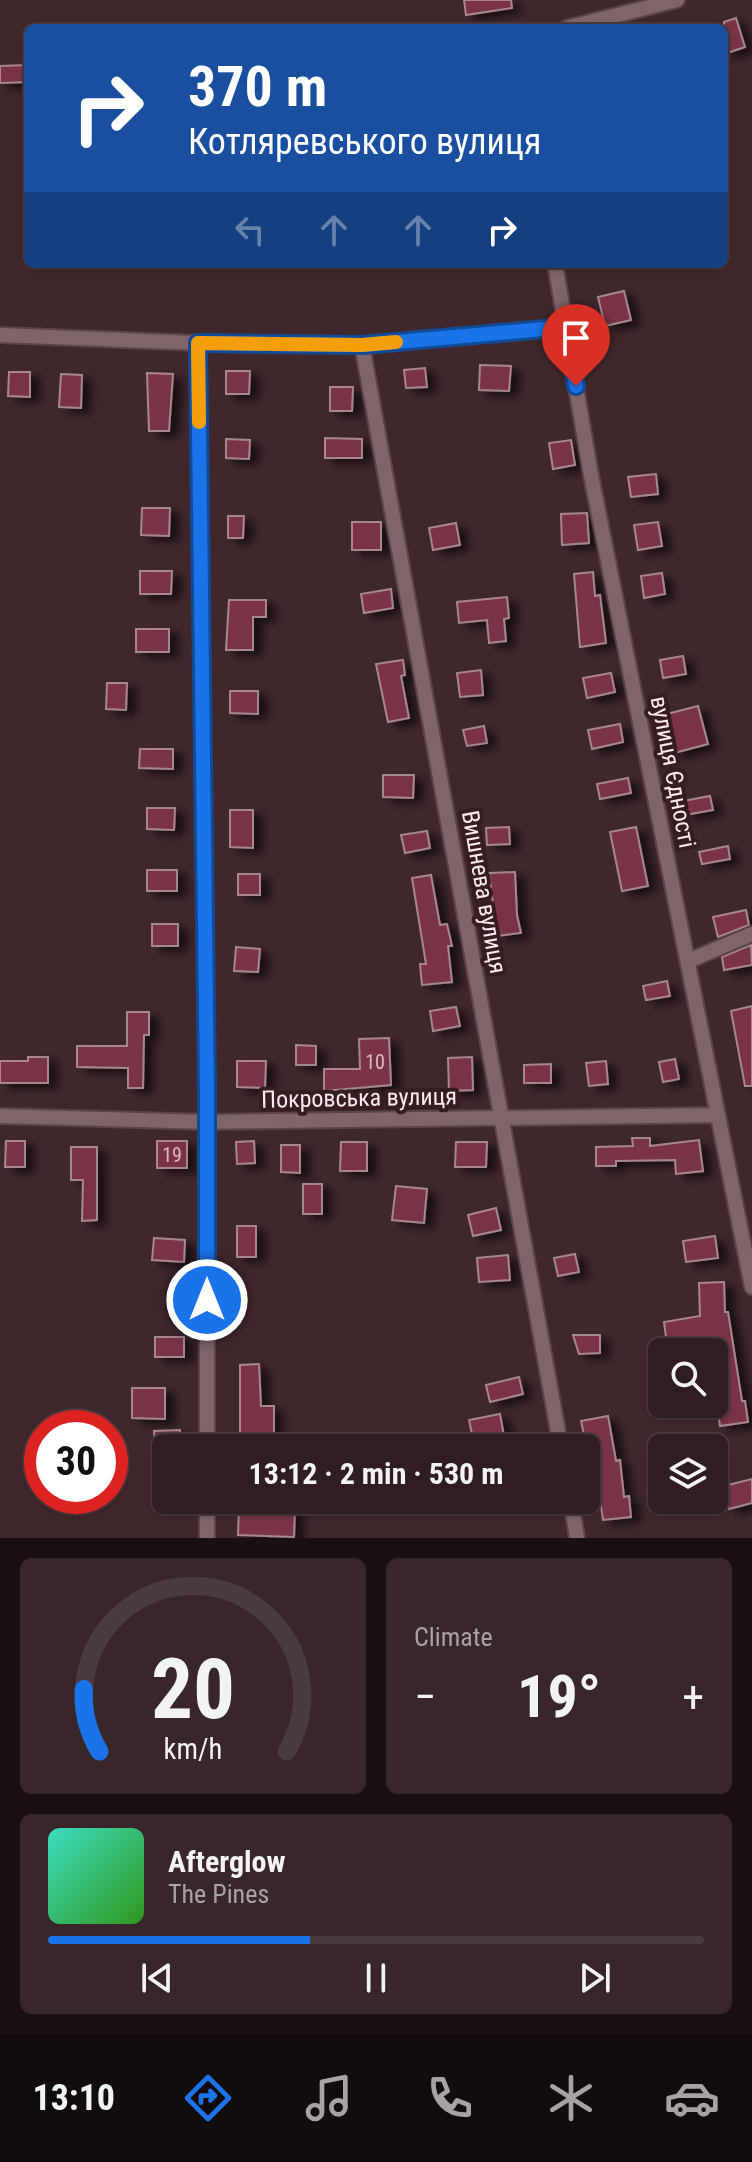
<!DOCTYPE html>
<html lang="en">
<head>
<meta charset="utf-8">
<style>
	body { margin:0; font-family:"Roboto Condensed",sans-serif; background:#38262a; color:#f1f3f6; height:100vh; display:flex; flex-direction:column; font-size:30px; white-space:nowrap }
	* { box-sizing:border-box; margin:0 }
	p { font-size:26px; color:#a8a2a5 }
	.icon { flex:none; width:44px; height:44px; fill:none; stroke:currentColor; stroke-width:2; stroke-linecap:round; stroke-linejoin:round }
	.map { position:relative; height:1538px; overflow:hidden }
	.drawer { display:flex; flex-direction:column; gap:20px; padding:20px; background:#1a1012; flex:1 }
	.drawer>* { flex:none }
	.top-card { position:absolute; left:24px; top:24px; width:704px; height:244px; border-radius:12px; box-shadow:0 2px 6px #0004,0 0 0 2px #4b3b3f; background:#1a4fa0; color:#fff; overflow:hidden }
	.fabs { position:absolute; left:648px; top:1338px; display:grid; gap:16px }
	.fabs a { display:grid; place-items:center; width:80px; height:80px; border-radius:12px; background:#301d21; box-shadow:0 2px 6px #0004,0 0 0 2px #4b3b3f; font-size:40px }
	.speed { position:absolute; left:24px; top:1410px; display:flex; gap:16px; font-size:40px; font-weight:700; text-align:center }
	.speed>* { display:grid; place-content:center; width:104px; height:104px; border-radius:50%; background:#301d21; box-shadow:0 2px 6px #0004,0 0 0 2px #4b3b3f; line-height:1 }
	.speed .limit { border:12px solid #d22; background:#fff; color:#111 }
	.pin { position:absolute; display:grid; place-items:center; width:68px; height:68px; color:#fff; margin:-82px -34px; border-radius:50% 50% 50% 0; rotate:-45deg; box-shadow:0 0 8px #0007 }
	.pin .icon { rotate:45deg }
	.me { position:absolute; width:88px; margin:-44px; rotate:0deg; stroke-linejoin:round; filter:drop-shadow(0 0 6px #0008) }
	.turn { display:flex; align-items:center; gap:28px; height:168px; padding:0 32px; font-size:36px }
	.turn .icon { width:104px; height:104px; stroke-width:2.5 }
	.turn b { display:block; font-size:56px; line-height:68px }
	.lanes { display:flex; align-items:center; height:76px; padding:0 32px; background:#0003; justify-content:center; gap:40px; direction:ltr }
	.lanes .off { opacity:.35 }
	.big { font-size:60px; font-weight:700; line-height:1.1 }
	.drawer .tile { flex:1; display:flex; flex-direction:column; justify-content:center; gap:12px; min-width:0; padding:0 28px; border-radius:12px; background:#38262a }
	.drawer .dial { align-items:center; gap:0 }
	.dial svg { height:208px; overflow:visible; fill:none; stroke:#4b3b3f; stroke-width:7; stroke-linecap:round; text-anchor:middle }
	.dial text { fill:#f1f3f6; stroke:none }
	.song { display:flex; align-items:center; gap:24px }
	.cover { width:96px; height:96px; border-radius:12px; background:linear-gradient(135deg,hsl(170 70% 55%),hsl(110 70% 35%)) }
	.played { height:8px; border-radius:4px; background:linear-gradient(90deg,#1a73e8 40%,#4b3b3f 40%) }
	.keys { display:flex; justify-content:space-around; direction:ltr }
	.heat { display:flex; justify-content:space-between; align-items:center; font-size:44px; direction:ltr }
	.drawer .tiles { flex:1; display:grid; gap:20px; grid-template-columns:1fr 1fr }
	.tile:last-child { grid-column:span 2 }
	.trip { position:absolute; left:152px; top:1434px; width:448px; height:80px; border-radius:12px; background:#301d21; box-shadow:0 2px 6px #0004,0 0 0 2px #4b3b3f; font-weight:700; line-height:80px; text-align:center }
	.dock { display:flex; height:128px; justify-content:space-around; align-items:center; background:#130c0d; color:#a8a2a5 }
	.dock .icon { width:56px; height:56px }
	.dock .selected { color:#1a73e8 }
	.dock b { font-size:36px; color:#f1f3f6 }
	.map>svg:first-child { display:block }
	.building { fill:#7a3144; stroke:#a6878d; stroke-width:2; filter:url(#shadow) }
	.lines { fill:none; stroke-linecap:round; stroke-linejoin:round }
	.street-casing { stroke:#594448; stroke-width:18 }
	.street { stroke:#806469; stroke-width:14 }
	.route-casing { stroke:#114b97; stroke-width:20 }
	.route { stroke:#1a73e8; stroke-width:14 }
	.slow { stroke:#f59e0b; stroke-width:14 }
	.labels { text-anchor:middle; stroke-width:8; stroke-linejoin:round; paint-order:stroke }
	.number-label { font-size:20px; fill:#dcbcc4 }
	.street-label { font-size:24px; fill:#fcebee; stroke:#351d22 }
</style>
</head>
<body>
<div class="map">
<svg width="752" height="1538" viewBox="0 0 752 1538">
	<defs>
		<filter id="shadow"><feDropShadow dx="9" dy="5" stdDeviation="4" flood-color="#0009"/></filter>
	</defs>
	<rect width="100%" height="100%" fill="#40272c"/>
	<g class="building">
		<path d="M464 0H511L512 8 466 15Z"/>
		<path d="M736 18 745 47 724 54V22Z"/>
		<path d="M28 65V82L0 83V66Z"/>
		<path d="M624 291 631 320 605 326 598 297Z"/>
		<path d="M480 365 511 366 509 391 479 390Z"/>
		<path d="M425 368 427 387 406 388 404 370Z"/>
		<path d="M226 371H250L249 394H226Z"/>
		<path d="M9 372H30V397L8 396Z"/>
		<path d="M147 373 173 374 169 431H149Z"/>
		<path d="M61 374 82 375 81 408 59 407Z"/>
		<path d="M330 387H353L352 411H330Z"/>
		<path d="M325 438 362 439V458H325Z"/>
		<path d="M226 439 250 440 249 459 226 458Z"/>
		<path d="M571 440 575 465 553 469 549 443Z"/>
		<path d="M656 474 658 494 631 497 628 477Z"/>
		<path d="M142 508H170L169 536 141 535Z"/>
		<path d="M587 513 589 543 562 545 561 514Z"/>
		<path d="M228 516H244L243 538H228Z"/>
		<rect x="352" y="522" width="29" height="28"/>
		<path d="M658 522 662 546 638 550 634 525Z"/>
		<path d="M456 523 460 545 433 550 429 528Z"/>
		<path d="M140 571H172L171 594H140Z"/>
		<path d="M593 572 595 596 600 595 606 643 580 647 574 574Z"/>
		<path d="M662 573 665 594 644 598 641 576Z"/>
		<path d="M391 589 393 608 364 613 361 594Z"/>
		<path d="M507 597 509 618 504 619 506 641 489 643 487 620 459 623 457 602Z"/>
		<path d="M229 600H266V617H253V650H226Z"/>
		<rect x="136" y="629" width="33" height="23"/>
		<path d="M683 656 686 674 663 678 660 660Z"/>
		<path d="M403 660 405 675 401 676 409 718 388 722 376 664Z"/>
		<path d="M481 670 483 695 460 697 457 673Z"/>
		<path d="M611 673 615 692 587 698 583 678Z"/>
		<path d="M107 683H127L126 710 106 709Z"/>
		<path d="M230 691H258V714L230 713Z"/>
		<path d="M698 706 708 744 674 753 663 715Z"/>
		<path d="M620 724 623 742 592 749 588 730Z"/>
		<path d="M484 726 487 743 467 746 463 730Z"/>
		<path d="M140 749H173V769L139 768Z"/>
		<path d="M383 775H414L413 798 383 797Z"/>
		<path d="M628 778 631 793 600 799 597 784Z"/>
		<path d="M710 796 713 810 685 815 683 801Z"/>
		<path d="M147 808H175L174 830 147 829Z"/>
		<path d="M230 810H253V848L230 847Z"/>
		<path d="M509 827 510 844 487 845 486 828Z"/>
		<path d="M636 827 648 886 622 891 610 832Z"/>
		<path d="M427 831 430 848 405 853 401 835Z"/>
		<path d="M728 846 730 859 702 864 699 852Z"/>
		<rect x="147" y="870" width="30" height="21"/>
		<path d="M515 872 517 915 521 933 497 936 489 873Z"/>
		<rect x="238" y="874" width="22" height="21"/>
		<path d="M431 875 440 925 447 924 452 946H448L452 982 422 985 420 964H426L412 878Z"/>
		<path d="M746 910 749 925 718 937 713 917Z"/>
		<rect x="152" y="924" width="26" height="22"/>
		<path d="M751 945 752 965 724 970 722 957Z"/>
		<path d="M236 947 260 949 258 972 234 971Z"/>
		<path d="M667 981 670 996 646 1000 643 986Z"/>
		<path d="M752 1006V1086H745L731 1011Z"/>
		<path d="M456 1007 460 1026 433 1031 430 1011Z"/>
		<path d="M127 1012H149V1035H144L143 1088H128V1068L77 1067V1046H127Z"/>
		<path d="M389 1038 391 1085 324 1091V1069H360L359 1039Z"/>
		<path d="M296 1045 316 1046V1065H296Z"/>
		<path d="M28 1057H48V1083H0V1061H28Z"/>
		<path d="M472 1057 473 1090 449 1091 448 1058Z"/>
		<path d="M675 1059 679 1079 663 1082 659 1062Z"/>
		<path d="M237 1061H266L265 1088 237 1087Z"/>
		<path d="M606 1061 608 1084 589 1086 586 1063Z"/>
		<path d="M551 1064V1083H524V1065Z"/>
		<path d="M632 1138H650V1146L699 1140 703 1171 676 1174 675 1160 616 1161V1166H596V1147L633 1146Z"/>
		<path d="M6 1141H25V1167H5Z"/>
		<rect x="157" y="1141" width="30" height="27"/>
		<path d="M254 1141 255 1163 237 1164 236 1142Z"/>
		<path d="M341 1142H367V1171H340Z"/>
		<path d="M456 1142H487L486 1167H455Z"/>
		<path d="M281 1145H300V1173L281 1172Z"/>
		<path d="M71 1147H97V1220L82 1221 83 1180H71Z"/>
		<rect x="303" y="1184" width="19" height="30"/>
		<path d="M396 1186 427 1189 424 1223 392 1220Z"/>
		<path d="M496 1208 501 1230 473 1236 468 1215Z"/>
		<rect x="237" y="1226" width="19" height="31"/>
		<path d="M715 1236 718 1258 686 1262 683 1241Z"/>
		<path d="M154 1238 185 1240 184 1262 152 1260Z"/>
		<path d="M575 1254 579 1272 558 1276 554 1258Z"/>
		<path d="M508 1255 510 1280 479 1282 477 1258Z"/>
		<path d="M724 1282 725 1312H728L742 1401H745L748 1422 720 1426 714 1388V1352H668L664 1322 700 1316 699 1283Z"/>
		<path d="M573 1335H600V1353L579 1354Z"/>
		<rect x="155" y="1337" width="29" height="20"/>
		<path d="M259 1364 261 1406H274V1433H240V1365Z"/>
		<path d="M519 1377 523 1394 490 1402 486 1385Z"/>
		<path d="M132 1388H165V1419L132 1418Z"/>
		<path d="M500 1414 505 1442 475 1448 469 1420Z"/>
		<path d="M608 1416 616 1461 620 1460 624 1497 629 1496 631 1517 603 1520 592 1443 586 1444 581 1421Z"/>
		<path d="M180 1430 181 1448 155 1449 154 1431Z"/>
		<path d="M752 1479V1503L729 1509 724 1486Z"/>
		<path d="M239 1504 295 1507 294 1537 238 1535Z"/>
	</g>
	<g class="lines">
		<g class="street-casing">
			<g id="street">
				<path d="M566 28 677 0"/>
				<path d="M555 264 591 475 752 1287"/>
				<path d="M0 335 198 343 362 345 567 327"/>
				<path d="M198 343 207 1122V1448"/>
				<path d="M362 345 561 1448"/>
				<path d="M688 961 752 934"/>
				<path d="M0 1116 207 1122 718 1115"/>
				<path d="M571 1500 577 1538"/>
				<path d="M207 1538V1500"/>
			</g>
		</g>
		<use href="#street" class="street"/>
	</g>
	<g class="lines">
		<g class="route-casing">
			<path id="route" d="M207 1300V1091L198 343 362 345 567 327 576 386"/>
		</g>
		<use href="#route" class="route"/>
		<path class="slow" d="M199 422 198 343 362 345 396 342"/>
	</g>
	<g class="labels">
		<g class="number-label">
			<text x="375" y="1069">10</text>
			<text x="172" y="1162">19</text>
		</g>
		<g class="street-label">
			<text transform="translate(673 772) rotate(79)" y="8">вулиця Єдності</text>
			<text transform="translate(484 892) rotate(80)" y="8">Вишнева вулиця</text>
			<text transform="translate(359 1098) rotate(-1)" y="8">Покровська вулиця</text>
		</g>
	</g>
</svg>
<div class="fabs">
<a><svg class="icon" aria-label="search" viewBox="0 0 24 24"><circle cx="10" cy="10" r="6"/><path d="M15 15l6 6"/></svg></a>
<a><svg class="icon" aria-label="layers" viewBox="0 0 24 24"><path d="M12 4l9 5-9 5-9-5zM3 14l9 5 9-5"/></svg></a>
</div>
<div class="speed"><div class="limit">30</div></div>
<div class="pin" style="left:576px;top:386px;background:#d93025"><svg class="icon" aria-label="arrive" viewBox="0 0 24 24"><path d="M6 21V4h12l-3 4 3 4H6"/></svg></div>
<svg class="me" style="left:207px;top:1300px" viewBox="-20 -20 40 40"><circle r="17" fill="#1a73e8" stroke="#fff" stroke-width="3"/><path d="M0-11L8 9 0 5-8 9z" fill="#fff"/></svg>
<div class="trip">13:12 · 2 min · 530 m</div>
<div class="top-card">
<div class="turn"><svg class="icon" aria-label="right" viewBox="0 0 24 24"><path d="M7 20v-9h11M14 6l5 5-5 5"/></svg><div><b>370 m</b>Котляревського вулиця</div></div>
<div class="lanes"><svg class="icon off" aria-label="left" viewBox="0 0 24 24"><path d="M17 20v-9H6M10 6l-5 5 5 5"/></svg><svg class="icon off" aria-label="ahead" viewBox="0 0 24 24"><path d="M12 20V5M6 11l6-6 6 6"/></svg><svg class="icon off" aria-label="ahead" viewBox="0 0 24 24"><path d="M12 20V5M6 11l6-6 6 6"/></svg><svg class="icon" aria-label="right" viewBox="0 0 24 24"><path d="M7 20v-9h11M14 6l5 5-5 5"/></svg></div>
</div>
</div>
<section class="drawer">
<div class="tiles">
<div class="tile dial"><svg viewBox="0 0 100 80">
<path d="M14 69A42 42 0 1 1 86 69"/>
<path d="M14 69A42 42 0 0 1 8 45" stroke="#1a73e8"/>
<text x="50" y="56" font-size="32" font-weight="700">20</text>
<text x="50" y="72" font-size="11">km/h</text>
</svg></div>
<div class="tile"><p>Climate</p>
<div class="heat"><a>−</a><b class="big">19°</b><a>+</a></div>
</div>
<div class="tile">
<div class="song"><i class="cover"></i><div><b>Afterglow</b><p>The Pines</p></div></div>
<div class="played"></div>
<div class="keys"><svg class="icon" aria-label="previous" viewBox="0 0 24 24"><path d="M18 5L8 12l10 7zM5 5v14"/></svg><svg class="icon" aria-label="pause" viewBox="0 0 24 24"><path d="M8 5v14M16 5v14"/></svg><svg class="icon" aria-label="next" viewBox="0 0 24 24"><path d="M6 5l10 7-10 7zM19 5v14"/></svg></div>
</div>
</div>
</section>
<nav class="dock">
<b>13:10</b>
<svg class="icon selected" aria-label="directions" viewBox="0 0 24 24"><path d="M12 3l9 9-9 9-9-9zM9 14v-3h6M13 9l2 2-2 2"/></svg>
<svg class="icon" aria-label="music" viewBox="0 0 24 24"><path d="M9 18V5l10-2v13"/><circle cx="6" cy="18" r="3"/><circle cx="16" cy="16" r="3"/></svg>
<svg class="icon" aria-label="phone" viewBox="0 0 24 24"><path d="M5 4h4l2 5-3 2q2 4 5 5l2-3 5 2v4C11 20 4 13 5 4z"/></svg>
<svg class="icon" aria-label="climate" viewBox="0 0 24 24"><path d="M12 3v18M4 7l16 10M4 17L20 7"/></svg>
<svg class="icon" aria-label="car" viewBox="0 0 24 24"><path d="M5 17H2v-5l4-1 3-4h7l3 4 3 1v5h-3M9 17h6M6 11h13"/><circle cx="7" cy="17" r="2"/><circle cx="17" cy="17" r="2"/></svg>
</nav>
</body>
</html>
